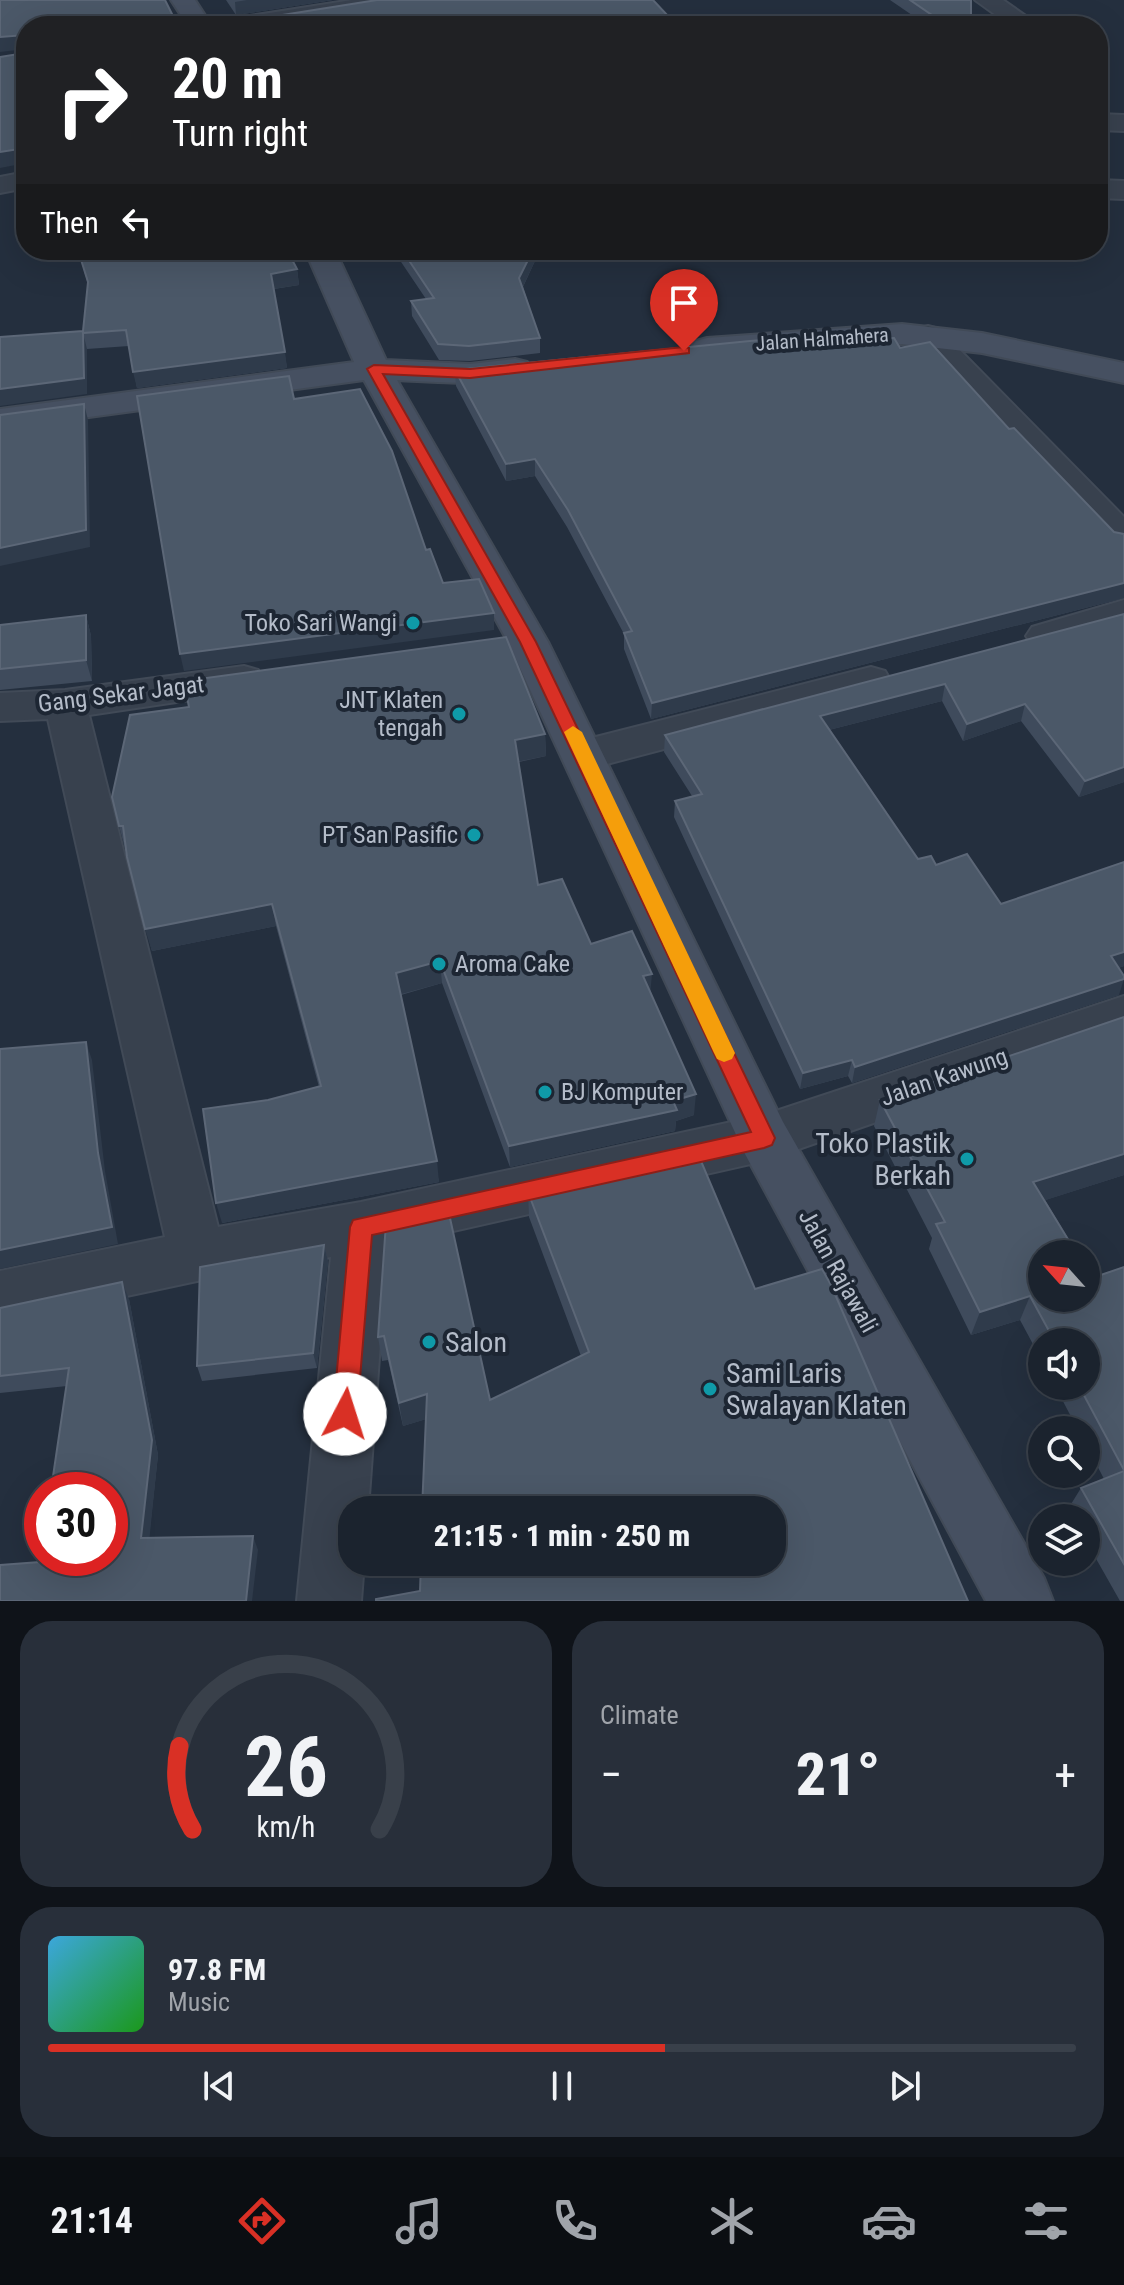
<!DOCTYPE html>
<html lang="en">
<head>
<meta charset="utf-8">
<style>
	body { margin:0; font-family:"Roboto Condensed",sans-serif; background:#282f3a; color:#f1f3f6; height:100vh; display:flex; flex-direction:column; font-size:30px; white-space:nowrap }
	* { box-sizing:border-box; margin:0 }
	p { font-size:26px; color:#a0a4aa }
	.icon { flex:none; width:44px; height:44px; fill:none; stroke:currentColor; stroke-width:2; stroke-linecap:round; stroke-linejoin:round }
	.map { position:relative; height:1601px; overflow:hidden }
	.panel { display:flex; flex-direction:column; gap:20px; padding:20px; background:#0f1319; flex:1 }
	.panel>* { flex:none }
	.top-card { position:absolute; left:16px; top:16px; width:1092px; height:244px; border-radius:32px; box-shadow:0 8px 32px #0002,0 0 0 2px #39404a; background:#202124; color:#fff; overflow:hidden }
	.needle { width:52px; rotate:297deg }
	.buttons { position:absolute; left:1028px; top:1240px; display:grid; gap:16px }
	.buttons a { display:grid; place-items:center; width:72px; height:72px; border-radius:50%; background:#1b232e; box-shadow:0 8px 32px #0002,0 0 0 2px #39404a; font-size:40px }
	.speed { position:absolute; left:24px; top:1472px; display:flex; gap:16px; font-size:40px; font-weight:700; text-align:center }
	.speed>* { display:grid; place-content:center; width:104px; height:104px; border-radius:50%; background:#1b232e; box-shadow:0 8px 32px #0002,0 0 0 2px #39404a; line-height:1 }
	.speed .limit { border:12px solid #d22; background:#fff; color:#111 }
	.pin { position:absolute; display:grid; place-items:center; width:68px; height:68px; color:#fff; margin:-82px -34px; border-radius:50% 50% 50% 0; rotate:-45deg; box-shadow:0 0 8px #0007 }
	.pin .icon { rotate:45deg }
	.me { position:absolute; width:88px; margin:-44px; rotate:5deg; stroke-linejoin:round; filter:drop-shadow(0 0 6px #0008) }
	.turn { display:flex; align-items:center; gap:28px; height:168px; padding:0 24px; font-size:36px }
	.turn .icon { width:104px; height:104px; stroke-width:2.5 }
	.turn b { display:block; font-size:56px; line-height:68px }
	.then { display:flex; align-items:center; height:76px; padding:0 24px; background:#0003; gap:16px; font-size:30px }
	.big { font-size:60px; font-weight:800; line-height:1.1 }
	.panel .widget { flex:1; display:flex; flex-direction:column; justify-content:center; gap:12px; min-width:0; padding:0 28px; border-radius:32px; background:#282f3a }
	.panel .dial { align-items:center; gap:0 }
	.dial svg { height:208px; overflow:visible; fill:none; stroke:#39404a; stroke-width:7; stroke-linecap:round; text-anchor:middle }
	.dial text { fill:#f1f3f6; stroke:none }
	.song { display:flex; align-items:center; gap:24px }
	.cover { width:96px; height:96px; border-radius:12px; background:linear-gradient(135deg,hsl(200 70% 55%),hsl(120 70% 35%)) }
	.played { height:8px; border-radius:4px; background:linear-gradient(90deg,#d93025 60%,#39404a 60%) }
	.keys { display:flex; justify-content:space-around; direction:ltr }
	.heat { display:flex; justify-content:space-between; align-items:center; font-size:44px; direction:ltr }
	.panel .tiles { flex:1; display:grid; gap:20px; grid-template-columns:1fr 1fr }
	.widget:last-child { grid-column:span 2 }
	.trip { position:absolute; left:338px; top:1496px; width:448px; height:80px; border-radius:32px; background:#1b232e; box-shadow:0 8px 32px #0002,0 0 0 2px #39404a; font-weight:800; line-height:80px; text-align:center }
	.menu { display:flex; height:128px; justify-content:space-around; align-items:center; background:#0b0e12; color:#a0a4aa }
	.menu .icon { width:56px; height:56px }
	.menu .selected { color:#d93025 }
	.menu b { font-size:36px; color:#f1f3f6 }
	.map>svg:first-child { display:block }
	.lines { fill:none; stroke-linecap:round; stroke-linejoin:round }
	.street-casing { stroke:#414a57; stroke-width:4 }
	.secondary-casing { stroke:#414a57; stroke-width:4 }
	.street { fill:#38414e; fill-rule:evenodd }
	.secondary { fill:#465061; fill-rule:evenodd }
	.wall { fill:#3f4b5c }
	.shaded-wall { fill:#2f3b4b }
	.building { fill:#4b5868; stroke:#5c6777; stroke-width:2 }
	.route { fill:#d93025; stroke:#8d1f18; stroke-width:2 }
	.slow { fill:#f59e0b }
	.culture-dot { fill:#0f9aa8; stroke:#1d2633; stroke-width:3 }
	.labels { text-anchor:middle; stroke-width:8; stroke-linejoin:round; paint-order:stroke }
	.far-street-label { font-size:20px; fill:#b4bcc9; stroke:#1d2633 }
	.poi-label { font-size:24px; fill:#b4bcc9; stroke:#1d2633; text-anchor:end }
	.street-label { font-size:24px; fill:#b4bcc9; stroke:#1d2633 }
	.near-poi-label { font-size:28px; fill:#b4bcc9; stroke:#1d2633; text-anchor:start }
</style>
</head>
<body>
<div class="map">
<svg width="1124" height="1601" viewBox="0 0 1124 1601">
	<rect width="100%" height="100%" fill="#242f3e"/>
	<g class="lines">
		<g class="street-casing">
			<g id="street">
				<path d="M352 0H409L405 5 397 7 277 26H219L222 21 231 19Z"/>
				<path d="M975 0H1003L1040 26H1011Z"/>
				<path d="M1098 114 1124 115V131L1098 130Z"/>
				<path d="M26 172V188L0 193V177Z"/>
				<path d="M1098 180 1124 181V199L1098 198Z"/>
				<path d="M928 326 939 329 1124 517V549L1111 546 917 343 912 336 917 329Z"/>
				<path d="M1124 600V626L1046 649 1032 645 1026 636 1032 627Z"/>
				<path d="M244 666 258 670 264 680 258 690 89 715 218 1227 361 1202 764 1115 1124 996V1036L764 1161 387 1246 368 1510H352V1562H364L361 1601H297L331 1257 197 1281 0 1323V1271L165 1237 48 719 0 721V693L65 690Z"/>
				<path d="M871 667 885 671 891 681 885 691 584 770 569 766 563 755 569 744 584 740Z"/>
			</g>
		</g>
		<g class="secondary-casing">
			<g id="secondary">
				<path d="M171 0H195L212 26H188Z"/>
				<path d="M305 250H335L386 360 470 364 515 359 527 362 531 369 527 376C484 387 440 382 397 380L548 642 783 1122 1044 1578 1053 1601H986L745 1154 508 642 364 380 0 429V409L354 362Z"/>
				<path d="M902 324 982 333 1124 363V383L982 353 902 344 707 358 696 355 691 348 696 341 707 338Z"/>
			</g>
		</g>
		<use href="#street" class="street"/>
		<use href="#secondary" class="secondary"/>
	</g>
	<g class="wall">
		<path d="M226 0H333L236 15Z"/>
		<path d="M890 0H971V26H928Z"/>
		<path d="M244 16H276L668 26H245Z"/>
		<path d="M78 250 297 269 299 285 274 289 287 368 137 388 129 346 87 349V394L83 331 88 285Z"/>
		<path d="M393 250H540L523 287 540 338V353L470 361 439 360 412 316 411 301 426 299Z"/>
		<path d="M767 346 900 348 1009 429 1114 532 1124 534V598L651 719 624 649V634L567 527 535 476 506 481 456 386 455 370Z"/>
		<path d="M1124 614V782L1079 797 1021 721 963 741 942 701 829 730 918 859 936 865 1001 904 1124 862V966L1118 968 1119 995 852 1083 848 1076 800 1089 674 817 675 801 692 796 664 752 665 735Z"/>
		<path d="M86 615 91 636 92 681 0 690V625Z"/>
		<path d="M545 734 546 756 519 762 538 885 591 944 651 993 694 1115 676 1121 675 1131 510 1167 442 983 401 995 439 1182 222 1223 268 1100 319 1087 276 926 152 951 119 826Z"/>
		<path d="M1124 1017V1175L1045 1200 1092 1278 1124 1267V1601H1120L1086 1541V1518H1073L1068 1509 1081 1488 1104 1479 1086 1444V1430H1078L1055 1386H1086V1342H1042V1361L1020 1320 971 1335 929 1249 932 1238 874 1126 880 1100Z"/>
		<path d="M528 1192 755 1289 420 1591 426 1419 403 1426 388 1360 382 1361 378 1337 386 1223 490 1400 581 1356 529 1217Z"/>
		<path d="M324 1245 328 1261 317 1368 202 1381 197 1366Z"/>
		<path d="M129 1299 158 1455 149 1537 258 1550 40 1562 67 1386 0 1393V1308Z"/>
	</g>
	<g class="shaded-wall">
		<path d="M247 0H333L236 15 235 2Z"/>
		<path d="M25 35 26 49 0 52V37Z"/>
		<path d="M26 148V163L0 168V152Z"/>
		<path d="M533 250H540L520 293 519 278Z"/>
		<path d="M297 269 299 285 273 289 271 274Z"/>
		<path d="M83 333 87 349V394L0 406V389Z"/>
		<path d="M285 352 287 368 137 388 133 372Z"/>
		<path d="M84 404 88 420 90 547 0 566V548Z"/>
		<path d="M535 459V476L506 481V464Z"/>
		<path d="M1124 583V598L651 719 652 703Z"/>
		<path d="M494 613V630L184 671 180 654Z"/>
		<path d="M86 615 91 636 92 681 86 660Z"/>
		<path d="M945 684 942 701 817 733 820 716Z"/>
		<path d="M1025 704 1021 721 963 741 967 724Z"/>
		<path d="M545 734 546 756 516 762 515 740Z"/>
		<path d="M1124 767V782L1079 797 1085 781Z"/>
		<path d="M272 904 276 926 152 951 145 929Z"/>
		<path d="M1124 952V966L1105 973 1111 956Z"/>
		<path d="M440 961 442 983 398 995 396 973Z"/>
		<path d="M652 974 650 996 643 976Z"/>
		<path d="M1124 979 1119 995 852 1083 855 1067Z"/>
		<path d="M86 1042 92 1060 105 1171 118 1244 0 1269V1250L98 1153Z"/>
		<path d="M852 1060 848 1076 800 1089 803 1073Z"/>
		<path d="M696 1094 694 1115 676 1121 675 1131 510 1167 509 1146Z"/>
		<path d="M1124 1154V1175L1024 1207 1033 1182Z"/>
		<path d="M437 1161 439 1182 222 1223 216 1203Z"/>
		<path d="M324 1245 328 1261 317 1368 313 1353Z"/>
		<path d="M122 1282 129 1299 158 1455 148 1552 141 1538Z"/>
		<path d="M1030 1296 1020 1320 971 1335 980 1312Z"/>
		<path d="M427 1394 430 1418 403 1426 399 1403Z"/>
		<path d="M253 1536 258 1550 252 1601H246Z"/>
	</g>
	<g class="building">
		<path d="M0 0H165L178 26H26V148L0 152V57L25 53V35L0 37Z"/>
		<path d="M377 0H653L669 17 666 26H251L244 16H276Z"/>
		<path d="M910 0H971V26H948Z"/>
		<path d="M753 17 883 26H751Z"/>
		<path d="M78 250H287L297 269 271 274 285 352 133 372 126 330 83 333 84 378 0 389V337L83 331 88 282Z"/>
		<path d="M402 250H533L519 278 540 338 469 346 438 344 411 301 434 298Z"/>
		<path d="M894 338 900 348 930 342 1009 429 1014 428 1114 532 1124 534V583L652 703 624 633 632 631 568 510 535 459 506 464 455 370 750 341 763 340 767 346Z"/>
		<path d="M289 376 294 399 360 389 392 451 426 550 430 549 443 583 479 579 494 613 180 654 137 396Z"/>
		<path d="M84 404 86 530 0 548V415Z"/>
		<path d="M1124 614V767L1085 781 1025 704 967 724 945 684 820 716 918 859 931 856 936 865 967 854 1001 904 1124 862V952L1111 956 1124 976V979L855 1067 852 1060 803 1073 675 801 702 794 665 735Z"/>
		<path d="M86 615V660L0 669V625Z"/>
		<path d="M506 637 545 734 515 740 538 885 562 879 591 944 632 931 652 974 643 976 696 1094 673 1101 677 1110 509 1146 440 961 396 973 437 1161 216 1203 203 1109 268 1100 321 1086 272 904 145 929 127 857 123 826H119L112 797 130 715 189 707 184 681Z"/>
		<path d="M1124 1017V1154L1033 1182 1077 1254H1042V1298H1086V1269L1092 1278 1124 1267V1470L1079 1386H1086V1342H1055L1030 1296 980 1312 936 1224 945 1222 880 1100Z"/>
		<path d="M86 1042 98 1153 112 1227 0 1250V1049Z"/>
		<path d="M698 1154 755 1289 822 1269 831 1285 968 1601H376V1599L420 1591 421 1562H772V1510H422L427 1394 399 1403 384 1336 378 1337 386 1223 448 1209 490 1400 589 1352 528 1192Z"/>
		<path d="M324 1245 313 1353 197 1366 200 1267Z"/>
		<path d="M122 1282 152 1440 141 1538 253 1536 246 1601H0V1565L40 1562 42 1550V1558H110V1490H51L69 1368 0 1376V1308Z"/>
		<path d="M1124 1471V1564L1081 1488Z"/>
	</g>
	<path class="route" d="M684 347 689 348V353L470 378 383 374 536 642 775 1138 772 1145 764 1148 372 1235 357 1414 354 1423 345 1426 336 1423 333 1414 350 1227 353 1220 751 1132 520 642 367 369 374 365 470 369Z"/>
	<path class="slow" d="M573 726 582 732 735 1053 732 1059 724 1062 717 1059 714 1053 564 732Z"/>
	<g class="culture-dot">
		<circle cx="413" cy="623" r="8"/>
		<circle cx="459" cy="714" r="8"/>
		<circle cx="474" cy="835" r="8"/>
		<circle cx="439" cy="964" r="8"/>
		<circle cx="545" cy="1092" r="8"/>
		<circle cx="967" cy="1159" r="8"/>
		<circle cx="429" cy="1342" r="8"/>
		<circle cx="710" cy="1389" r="8"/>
	</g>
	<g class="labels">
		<g class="far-street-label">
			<text transform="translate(822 339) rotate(-4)" y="7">Jalan Halmahera</text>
		</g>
		<g class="poi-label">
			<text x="397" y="631">Toko Sari Wangi</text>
			<text x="443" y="708">JNT Klaten<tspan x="443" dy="28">tengah</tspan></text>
			<text x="458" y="843">PT San Pasific</text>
			<text x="455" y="972" text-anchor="start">Aroma Cake</text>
			<text x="561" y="1100" text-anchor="start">BJ Komputer</text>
		</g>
		<g class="street-label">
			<text transform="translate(121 694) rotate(-7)" y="8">Gang Sekar Jagat</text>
			<text transform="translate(944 1077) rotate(-19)" y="8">Jalan Kawung</text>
			<text transform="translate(838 1271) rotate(61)" y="8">Jalan Rajawali</text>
		</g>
		<g class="near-poi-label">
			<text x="951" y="1153" text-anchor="end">Toko Plastik<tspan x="951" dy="32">Berkah</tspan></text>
			<text x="445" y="1352">Salon</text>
			<text x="726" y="1383">Sami Laris<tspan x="726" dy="32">Swalayan Klaten</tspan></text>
		</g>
	</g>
</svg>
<div class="buttons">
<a><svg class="needle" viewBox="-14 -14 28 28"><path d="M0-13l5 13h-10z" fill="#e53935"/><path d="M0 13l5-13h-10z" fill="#a0a4aa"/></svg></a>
<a><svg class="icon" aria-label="sound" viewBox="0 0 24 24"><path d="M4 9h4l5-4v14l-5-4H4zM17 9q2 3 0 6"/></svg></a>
<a><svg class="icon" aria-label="search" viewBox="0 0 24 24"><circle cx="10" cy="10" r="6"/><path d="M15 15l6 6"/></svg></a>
<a><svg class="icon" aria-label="layers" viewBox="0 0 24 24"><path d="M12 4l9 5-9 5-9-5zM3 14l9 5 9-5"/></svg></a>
</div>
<div class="speed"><div class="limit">30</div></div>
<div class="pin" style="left:684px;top:351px;background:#d93025"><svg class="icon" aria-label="arrive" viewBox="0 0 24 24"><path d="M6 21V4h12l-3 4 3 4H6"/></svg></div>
<svg class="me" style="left:345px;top:1414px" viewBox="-20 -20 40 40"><circle r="19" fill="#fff"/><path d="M0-13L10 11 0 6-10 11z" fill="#d93025"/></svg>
<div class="trip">21:15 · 1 min · 250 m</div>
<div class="top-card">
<div class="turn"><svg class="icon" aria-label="right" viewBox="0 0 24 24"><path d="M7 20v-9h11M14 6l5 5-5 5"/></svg><div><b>20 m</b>Turn right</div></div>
<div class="then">Then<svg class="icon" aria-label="left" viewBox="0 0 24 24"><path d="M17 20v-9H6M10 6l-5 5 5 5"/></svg></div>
</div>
</div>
<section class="panel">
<div class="tiles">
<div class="widget dial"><svg viewBox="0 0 100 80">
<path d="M14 69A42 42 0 1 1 86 69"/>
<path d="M14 69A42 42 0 0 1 9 37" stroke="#d93025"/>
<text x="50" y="56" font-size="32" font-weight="700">26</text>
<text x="50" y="72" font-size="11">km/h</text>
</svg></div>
<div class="widget"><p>Climate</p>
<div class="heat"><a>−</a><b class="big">21°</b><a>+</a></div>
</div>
<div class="widget">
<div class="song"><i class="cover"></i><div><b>97.8 FM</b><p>Music</p></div></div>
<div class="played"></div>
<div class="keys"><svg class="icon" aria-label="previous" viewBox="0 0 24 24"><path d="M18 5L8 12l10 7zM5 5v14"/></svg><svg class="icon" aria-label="pause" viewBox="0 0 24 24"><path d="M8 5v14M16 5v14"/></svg><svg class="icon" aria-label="next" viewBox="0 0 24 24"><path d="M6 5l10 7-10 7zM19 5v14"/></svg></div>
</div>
</div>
</section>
<nav class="menu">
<b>21:14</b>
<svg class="icon selected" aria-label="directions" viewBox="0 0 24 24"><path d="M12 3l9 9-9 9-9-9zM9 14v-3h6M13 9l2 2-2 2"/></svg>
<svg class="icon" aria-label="music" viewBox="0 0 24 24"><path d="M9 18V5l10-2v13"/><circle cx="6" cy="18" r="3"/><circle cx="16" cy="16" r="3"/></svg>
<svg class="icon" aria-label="phone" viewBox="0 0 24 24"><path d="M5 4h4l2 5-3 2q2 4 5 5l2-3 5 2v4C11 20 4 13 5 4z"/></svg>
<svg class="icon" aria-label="climate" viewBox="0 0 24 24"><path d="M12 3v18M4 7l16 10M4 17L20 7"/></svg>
<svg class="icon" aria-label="car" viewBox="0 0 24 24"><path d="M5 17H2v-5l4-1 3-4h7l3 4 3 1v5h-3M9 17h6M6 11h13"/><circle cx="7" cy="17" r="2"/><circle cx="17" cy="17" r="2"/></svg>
<svg class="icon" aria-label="filters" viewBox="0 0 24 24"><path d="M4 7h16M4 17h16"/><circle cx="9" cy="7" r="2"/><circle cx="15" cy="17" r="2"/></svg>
</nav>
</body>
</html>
